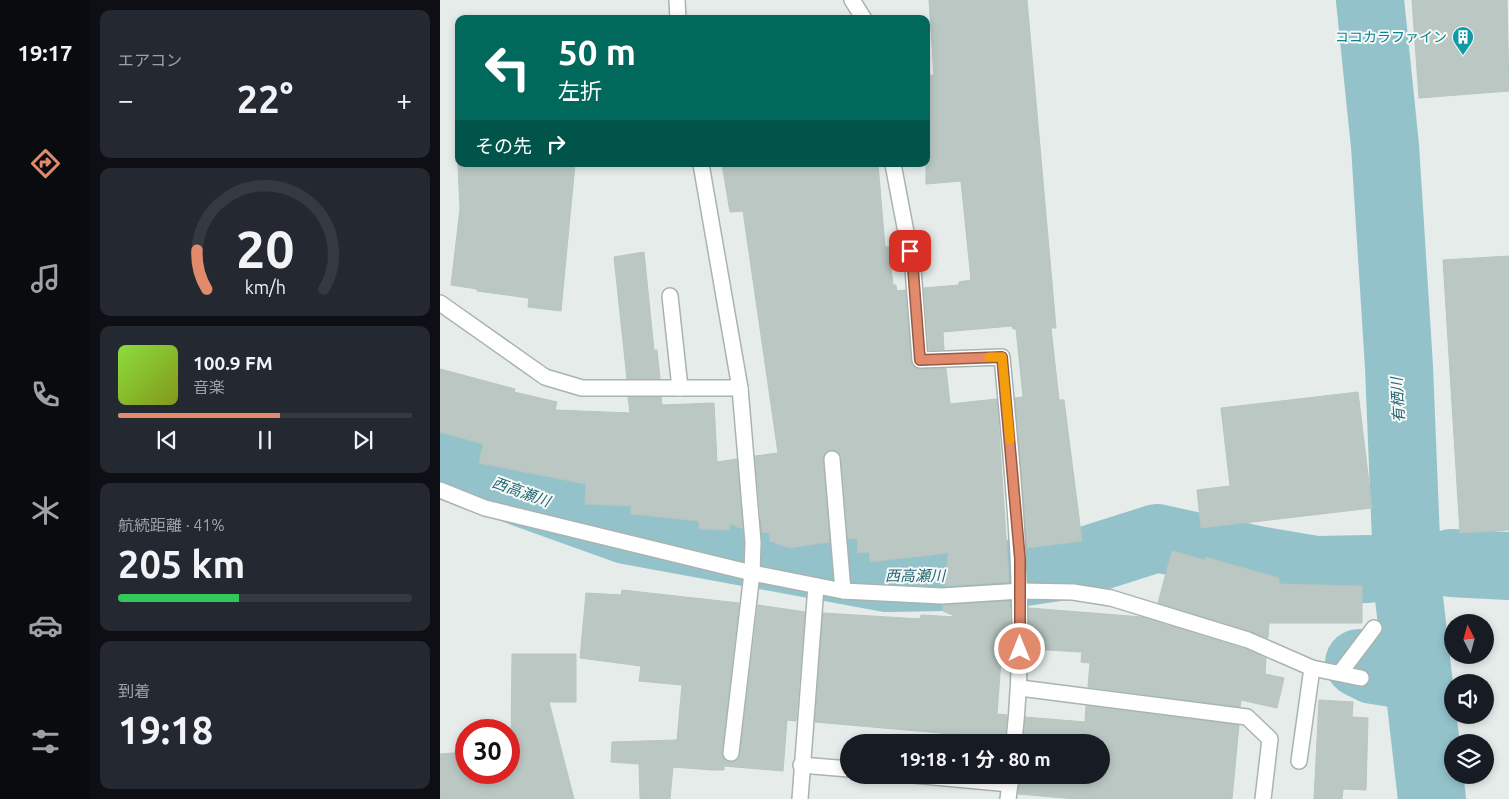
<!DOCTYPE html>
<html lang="ja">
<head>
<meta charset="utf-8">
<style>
	body { margin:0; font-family:Ubuntu,"Noto Sans JP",sans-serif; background:#242831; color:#f1f3f6; height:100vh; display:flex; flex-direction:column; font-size:19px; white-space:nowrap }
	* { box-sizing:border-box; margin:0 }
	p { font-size:16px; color:#9ea1a6 }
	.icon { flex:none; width:28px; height:28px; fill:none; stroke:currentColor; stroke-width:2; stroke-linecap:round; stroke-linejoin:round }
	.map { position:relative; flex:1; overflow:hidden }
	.drawer { display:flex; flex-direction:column; gap:10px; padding:10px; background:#0d0f14; width:350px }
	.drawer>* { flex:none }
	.top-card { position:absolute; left:15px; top:15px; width:475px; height:152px; border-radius:10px; box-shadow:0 2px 8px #0003; background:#00695c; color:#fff; overflow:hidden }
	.needle { width:32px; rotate:354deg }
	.buttons { position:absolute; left:1004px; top:614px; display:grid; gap:10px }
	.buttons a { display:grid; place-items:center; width:50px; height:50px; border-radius:50%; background:#171b24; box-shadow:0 2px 8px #0003; font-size:25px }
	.speed { position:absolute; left:15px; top:719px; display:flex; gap:10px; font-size:25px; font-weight:700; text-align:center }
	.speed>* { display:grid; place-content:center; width:65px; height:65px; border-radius:50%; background:#171b24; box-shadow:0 2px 8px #0003; line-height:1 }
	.speed .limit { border:8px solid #d22; background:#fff; color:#111 }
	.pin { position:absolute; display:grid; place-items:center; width:42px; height:42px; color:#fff; margin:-21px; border-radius:10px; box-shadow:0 2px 8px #0006 }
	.me { position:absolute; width:55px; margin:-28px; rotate:0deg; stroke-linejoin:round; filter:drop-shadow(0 0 4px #0008) }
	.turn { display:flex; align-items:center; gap:18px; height:105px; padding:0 20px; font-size:22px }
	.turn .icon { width:65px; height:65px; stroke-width:2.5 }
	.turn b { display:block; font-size:35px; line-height:42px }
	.then { display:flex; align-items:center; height:48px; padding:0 20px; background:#0003; gap:10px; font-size:19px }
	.big { font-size:38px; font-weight:700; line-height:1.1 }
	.drawer .card { flex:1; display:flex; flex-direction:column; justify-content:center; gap:8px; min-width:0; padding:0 18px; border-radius:10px; background:#242831 }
	.drawer .dial { align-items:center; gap:0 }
	.dial svg { height:130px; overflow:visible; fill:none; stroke:#363941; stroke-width:7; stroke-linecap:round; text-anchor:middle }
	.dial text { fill:#f1f3f6; stroke:none }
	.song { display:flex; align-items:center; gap:15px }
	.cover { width:60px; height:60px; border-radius:8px; background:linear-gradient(135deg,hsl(90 70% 55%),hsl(70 70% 35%)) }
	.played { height:5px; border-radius:2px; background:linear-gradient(90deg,#e28a6c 55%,#363941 55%) }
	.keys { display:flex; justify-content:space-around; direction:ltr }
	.heat { display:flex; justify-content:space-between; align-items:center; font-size:28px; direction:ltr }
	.charge { height:8px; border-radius:4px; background:linear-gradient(90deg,#34c759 41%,#363941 0) }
	.trip { position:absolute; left:400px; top:734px; width:270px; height:50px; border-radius:25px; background:#171b24; box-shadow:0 2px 8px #0003; font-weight:700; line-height:50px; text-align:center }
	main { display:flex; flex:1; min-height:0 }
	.tabs { display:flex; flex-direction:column; width:90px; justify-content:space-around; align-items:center; background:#090b0e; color:#9ea1a6 }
	.tabs .icon { width:35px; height:35px }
	.tabs .active { color:#e28a6c }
	.tabs b { font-size:22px; color:#f1f3f6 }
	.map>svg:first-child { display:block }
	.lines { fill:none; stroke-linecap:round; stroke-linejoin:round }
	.river { stroke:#93c2cb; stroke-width:68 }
	.building { fill:#bac7c2; stroke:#b8c5c0 }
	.lane-casing { stroke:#a8b4b0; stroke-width:18 }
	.street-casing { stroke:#a8b4b0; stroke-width:18 }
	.lane { stroke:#fff; stroke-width:15 }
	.street { stroke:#fff; stroke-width:15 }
	.route-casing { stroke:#935a46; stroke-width:12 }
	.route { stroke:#e28a6c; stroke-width:9 }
	.slow { stroke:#f59e0b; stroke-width:9 }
	.labels { text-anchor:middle; stroke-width:4; stroke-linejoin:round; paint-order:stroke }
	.culture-label { font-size:14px; fill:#0d838f; stroke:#f5f9f7; text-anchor:end }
	.water-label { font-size:15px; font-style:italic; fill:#266572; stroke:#f5f9f7 }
</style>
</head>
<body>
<main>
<nav class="tabs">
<b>19:17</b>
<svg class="icon active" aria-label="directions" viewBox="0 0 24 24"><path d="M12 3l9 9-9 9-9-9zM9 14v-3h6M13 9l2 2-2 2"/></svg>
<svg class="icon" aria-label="music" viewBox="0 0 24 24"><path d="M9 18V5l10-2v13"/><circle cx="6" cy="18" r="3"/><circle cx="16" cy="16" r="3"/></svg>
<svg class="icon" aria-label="phone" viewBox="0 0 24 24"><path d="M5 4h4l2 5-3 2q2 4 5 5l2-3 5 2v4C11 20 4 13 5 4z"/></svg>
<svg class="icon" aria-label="climate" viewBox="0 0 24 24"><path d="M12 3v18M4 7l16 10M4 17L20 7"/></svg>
<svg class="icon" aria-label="car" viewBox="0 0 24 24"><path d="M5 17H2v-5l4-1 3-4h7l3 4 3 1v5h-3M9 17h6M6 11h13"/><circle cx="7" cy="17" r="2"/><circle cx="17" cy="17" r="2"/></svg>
<svg class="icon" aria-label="filters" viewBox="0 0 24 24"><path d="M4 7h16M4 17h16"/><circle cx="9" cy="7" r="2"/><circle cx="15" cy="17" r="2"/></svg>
</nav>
<section class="drawer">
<div class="card"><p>エアコン</p>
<div class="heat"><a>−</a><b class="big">22°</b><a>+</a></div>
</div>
<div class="card dial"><svg viewBox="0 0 100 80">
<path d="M14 69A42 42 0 1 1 86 69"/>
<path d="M14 69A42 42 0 0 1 8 45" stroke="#e28a6c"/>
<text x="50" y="56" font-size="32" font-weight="700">20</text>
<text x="50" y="72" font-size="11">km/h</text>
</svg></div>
<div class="card">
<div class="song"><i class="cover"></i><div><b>100.9 FM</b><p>音楽</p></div></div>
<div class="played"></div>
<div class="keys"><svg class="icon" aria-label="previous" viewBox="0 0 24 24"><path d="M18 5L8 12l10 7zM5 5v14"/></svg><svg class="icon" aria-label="pause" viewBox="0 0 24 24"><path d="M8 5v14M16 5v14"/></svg><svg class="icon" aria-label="next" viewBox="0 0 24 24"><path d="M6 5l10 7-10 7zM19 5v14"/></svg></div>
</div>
<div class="card"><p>航続距離 · 41%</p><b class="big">205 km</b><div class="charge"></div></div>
<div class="card"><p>到着</p><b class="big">19:18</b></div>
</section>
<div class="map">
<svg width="1069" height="799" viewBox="0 0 1069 799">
	<rect width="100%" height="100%" fill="#e5ece9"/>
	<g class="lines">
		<g class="river">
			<path d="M930 0 945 146 959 367 968 589 992 799"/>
			<path d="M0 463 186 530 447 578 559 576 632 565 717 538 817 560 876 570 929 569"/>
			<path d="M1011 563 1069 566"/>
			<path d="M919 663 933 670 977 677"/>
		</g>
	</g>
	<g class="building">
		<path d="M489 0H587L616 328H611L619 400H624L642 541 587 548 575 398 583 397 576 329H573L572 326 503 332 504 350H489L484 288 519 285V282L531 280 521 181 486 184V76L494 75Z"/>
		<path d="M972 0H1067L1069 91 979 98Z"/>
		<path d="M18 164H135L121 311 88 307 89 298 37 291V289L11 285 20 209Z"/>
		<path d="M282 164H438L445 247H449L453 285H456L457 291 465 290 472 365 480 369 506 368 510 404 557 399 569 582 505 586 508 553 430 562 429 552 418 553 417 538 408 539 401 458 396 450 386 452 383 459 390 542 349 548 330 541 329 533 322 532 315 456 338 453 303 211 290 212Z"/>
		<path d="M204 252 214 350H217L220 379H187L174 257Z"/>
		<path d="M1069 256V530L1020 533 1003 260Z"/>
		<path d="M0 369 75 389 74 392 117 402 115 410 190 413 188 397H221L222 405 274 403 277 462 297 459 303 529 290 524 289 530 259 529V521L191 514V506L145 504 146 484 39 463 43 444 0 432Z"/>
		<path d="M918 392 932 508 761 528 757 490 790 486 781 408Z"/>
		<path d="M732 551 765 560V557L839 578V584L922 586V623H829L828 638 718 603Z"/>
		<path d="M182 590 299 603 282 752 283 757 289 762 295 761 300 754 318 605 365 612 356 721 347 720 343 771 284 766V770H272L233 767 230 799H200L199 764 171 762 172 742 237 740 242 685 199 681 201 666 140 658 146 593 181 595Z"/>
		<path d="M570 601V647H562L557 714 567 715 565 742H523V735L375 722 383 613 480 619 481 615 517 617 503 611V605Z"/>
		<path d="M589 608 702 617 805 649 826 658 825 674 844 678 837 708 801 700 800 707 648 687 650 663 641 662 642 652 589 649Z"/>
		<path d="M72 654H136V702H109L134 799H0V754L26 752V772H69V748H71Z"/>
		<path d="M879 700 913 702 912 717 928 718 926 790 903 789 902 799H874Z"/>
		<path d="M646 706 799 725 792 799H636L578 794 580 775H661V742H583L585 717 645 722Z"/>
	</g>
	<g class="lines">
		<g class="lane-casing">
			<g id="lane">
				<path d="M230 296 240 388"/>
				<path d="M0 303 105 377 142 388H300"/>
				<path d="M392 459 403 591"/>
				<path d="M291 753 312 573"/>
				<path d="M859 761 872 668"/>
			</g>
		</g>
		<g class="street-casing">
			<g id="street">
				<path d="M237 0 238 19"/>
				<path d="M412 0 424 19"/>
				<path d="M261 164 300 388 313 542 312 573"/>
				<path d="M453 164 473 269 480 360 562 357C574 486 588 613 574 742"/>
				<path d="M0 490 45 508 312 573 403 591 502 596 581 591 633 592 671 598 808 640 872 668 921 678"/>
				<path d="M900 673 934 628"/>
				<path d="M580 688 807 717 830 739 823 799"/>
				<path d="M361 765 409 769"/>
				<path d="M473 775 570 784"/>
				<path d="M360 799 376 586"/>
				<path d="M568 799 571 775"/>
			</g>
		</g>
		<use href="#lane" class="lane"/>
		<use href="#street" class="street"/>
	</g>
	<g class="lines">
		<g class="route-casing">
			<path id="route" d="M470 251 473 269 480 360 562 357 580 559V649"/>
		</g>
		<use href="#route" class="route"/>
		<path class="slow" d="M549 357H562L570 440"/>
	</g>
	<defs>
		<g id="building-pin" transform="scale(1.125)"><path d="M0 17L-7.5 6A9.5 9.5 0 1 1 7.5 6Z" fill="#0f9aa8" stroke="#f5f9f7"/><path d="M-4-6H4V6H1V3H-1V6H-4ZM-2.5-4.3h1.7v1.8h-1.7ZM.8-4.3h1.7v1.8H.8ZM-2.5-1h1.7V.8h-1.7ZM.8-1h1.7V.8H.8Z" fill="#fff"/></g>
	</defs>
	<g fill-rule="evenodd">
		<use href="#building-pin" x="1023" y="37"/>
	</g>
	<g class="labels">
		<g class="culture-label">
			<text x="1007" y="42">ココカラファイン</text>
		</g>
		<g class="water-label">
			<text transform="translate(958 400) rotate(-93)" y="5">有栖川</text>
			<text transform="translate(81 492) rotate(20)" y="5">西高瀬川</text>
			<text x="475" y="581">西高瀬川</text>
		</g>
	</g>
</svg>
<div class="buttons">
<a><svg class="needle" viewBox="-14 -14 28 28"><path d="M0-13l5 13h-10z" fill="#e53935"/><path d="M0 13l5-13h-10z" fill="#9ea1a6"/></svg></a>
<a><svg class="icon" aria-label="sound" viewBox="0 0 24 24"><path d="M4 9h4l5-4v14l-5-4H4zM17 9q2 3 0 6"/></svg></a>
<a><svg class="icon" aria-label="layers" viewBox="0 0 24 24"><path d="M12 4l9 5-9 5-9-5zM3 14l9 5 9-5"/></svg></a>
</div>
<div class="speed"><div class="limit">30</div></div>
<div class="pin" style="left:470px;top:251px;background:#d93025"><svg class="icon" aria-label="arrive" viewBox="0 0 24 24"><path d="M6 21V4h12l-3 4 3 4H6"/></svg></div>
<svg class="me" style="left:580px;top:649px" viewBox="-20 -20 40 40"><circle r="17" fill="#e28a6c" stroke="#fff" stroke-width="3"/><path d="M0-11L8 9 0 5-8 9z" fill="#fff"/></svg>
<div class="trip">19:18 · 1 分 · 80 m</div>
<div class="top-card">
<div class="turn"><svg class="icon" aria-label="left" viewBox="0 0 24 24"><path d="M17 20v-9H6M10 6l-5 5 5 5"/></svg><div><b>50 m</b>左折</div></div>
<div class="then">その先<svg class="icon" aria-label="right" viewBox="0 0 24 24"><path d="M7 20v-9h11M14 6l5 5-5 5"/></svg></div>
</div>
</div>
</main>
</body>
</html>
